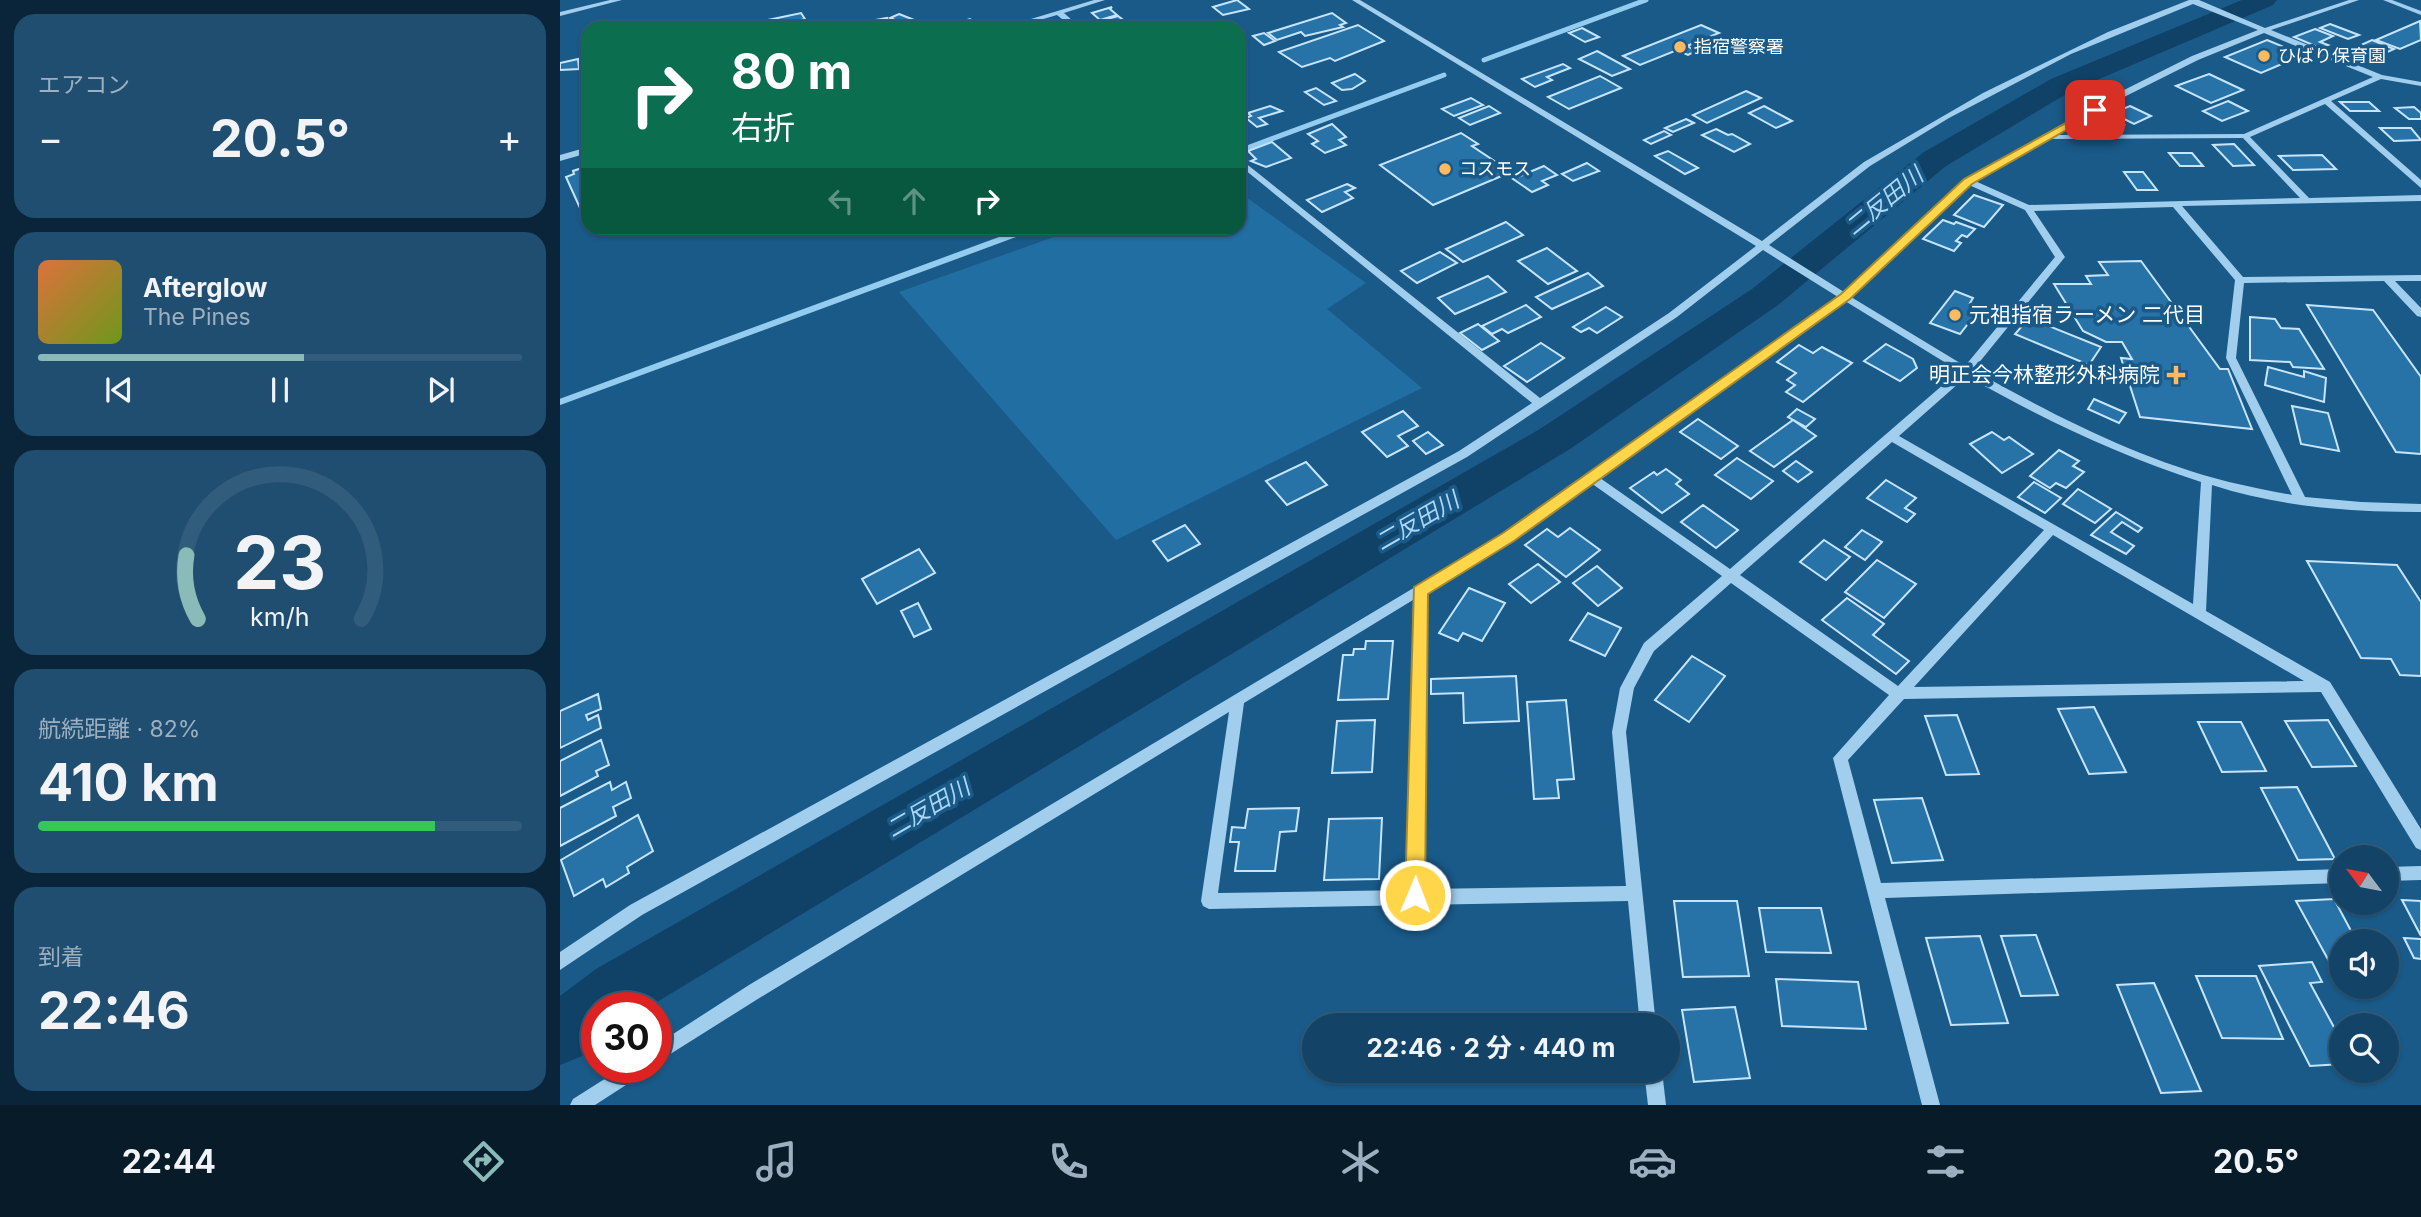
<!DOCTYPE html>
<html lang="ja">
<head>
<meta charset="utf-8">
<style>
	body { margin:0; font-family:Inter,"Noto Sans JP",sans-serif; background:#204e70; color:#f1f3f6; height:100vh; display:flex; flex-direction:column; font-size:26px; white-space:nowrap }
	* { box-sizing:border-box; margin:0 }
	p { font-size:23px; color:#9db0c0 }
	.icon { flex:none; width:38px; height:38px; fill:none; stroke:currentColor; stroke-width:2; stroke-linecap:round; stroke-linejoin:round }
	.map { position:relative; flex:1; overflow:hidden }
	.sheet { display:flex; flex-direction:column; gap:14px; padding:14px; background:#0a2539; width:560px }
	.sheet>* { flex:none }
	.hud { position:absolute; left:21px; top:21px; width:665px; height:214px; border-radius:21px; box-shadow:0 2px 5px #0004,0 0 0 2px #325c7b; background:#0b6e4f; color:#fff; overflow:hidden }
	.needle { width:46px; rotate:302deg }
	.tools { position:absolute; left:1769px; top:845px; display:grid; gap:14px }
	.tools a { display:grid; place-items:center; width:70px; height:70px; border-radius:50%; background:#134467; box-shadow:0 2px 5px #0004,0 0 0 2px #325c7b; font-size:35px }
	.speed { position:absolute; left:21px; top:992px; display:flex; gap:14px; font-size:35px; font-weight:700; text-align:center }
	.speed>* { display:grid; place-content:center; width:91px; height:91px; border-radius:50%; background:#134467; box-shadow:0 2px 5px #0004,0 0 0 2px #325c7b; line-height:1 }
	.speed .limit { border:10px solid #d22; background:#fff; color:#111 }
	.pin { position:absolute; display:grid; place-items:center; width:60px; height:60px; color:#fff; margin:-30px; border-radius:14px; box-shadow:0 4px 10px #0006 }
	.me { position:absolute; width:77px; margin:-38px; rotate:1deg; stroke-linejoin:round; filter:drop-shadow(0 0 5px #0008) }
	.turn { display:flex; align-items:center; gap:24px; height:147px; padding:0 35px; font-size:32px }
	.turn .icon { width:91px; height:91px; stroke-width:2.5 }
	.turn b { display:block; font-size:49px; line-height:60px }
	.lanes { display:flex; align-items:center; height:66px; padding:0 35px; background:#0003; justify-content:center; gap:35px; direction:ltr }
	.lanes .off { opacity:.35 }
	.big { font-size:52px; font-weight:700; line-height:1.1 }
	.sheet .tile { flex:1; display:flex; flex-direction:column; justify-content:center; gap:10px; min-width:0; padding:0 24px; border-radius:21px; background:#204e70 }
	.sheet .dial { align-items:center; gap:0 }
	.dial svg { height:182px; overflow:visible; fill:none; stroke:#325c7b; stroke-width:7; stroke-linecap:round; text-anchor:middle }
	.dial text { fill:#f1f3f6; stroke:none }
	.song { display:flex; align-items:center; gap:21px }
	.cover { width:84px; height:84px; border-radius:10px; background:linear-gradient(135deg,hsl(20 70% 55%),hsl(80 70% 35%)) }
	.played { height:7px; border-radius:4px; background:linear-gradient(90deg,#8bbbb9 55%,#325c7b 55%) }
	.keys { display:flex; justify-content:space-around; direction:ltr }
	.heat { display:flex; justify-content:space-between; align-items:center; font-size:38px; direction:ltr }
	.charge { height:10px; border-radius:5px; background:linear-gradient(90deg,#34c759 82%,#325c7b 0) }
	.trip { position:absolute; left:742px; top:1013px; width:378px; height:70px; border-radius:35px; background:#134467; box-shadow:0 2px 5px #0004,0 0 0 2px #325c7b; font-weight:700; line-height:70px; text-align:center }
	.tab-bar { display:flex; height:112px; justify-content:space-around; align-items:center; background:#081b29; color:#9db0c0 }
	.tab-bar .icon { width:49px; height:49px }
	.tab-bar .active { color:#8bbbb9 }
	.tab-bar b { font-size:32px; color:#f1f3f6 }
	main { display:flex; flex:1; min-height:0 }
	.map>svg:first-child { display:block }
	.green { fill:#216ea2 }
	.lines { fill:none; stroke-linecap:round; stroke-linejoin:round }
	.stream-far1 { stroke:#94ccf0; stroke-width:5 }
	.stream { stroke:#94ccf0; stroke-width:6 }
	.river { fill:#104167; fill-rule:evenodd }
	.building { fill:#2773a8; stroke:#c7e5fa; stroke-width:2 }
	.minor { fill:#a1ceed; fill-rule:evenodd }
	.route { fill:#ffd54a; stroke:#a68a30; stroke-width:2 }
	.poi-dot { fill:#ffba5e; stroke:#195a89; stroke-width:2.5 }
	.labels { text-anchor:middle; stroke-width:7; stroke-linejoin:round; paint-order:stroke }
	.far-poi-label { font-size:18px; fill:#fff; stroke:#195a89; text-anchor:start }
	.poi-label { font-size:21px; fill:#fff; stroke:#195a89; text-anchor:start }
	.water-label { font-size:23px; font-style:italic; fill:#add8f5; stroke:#195a89 }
</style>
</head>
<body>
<main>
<section class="sheet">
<div class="tile"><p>エアコン</p>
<div class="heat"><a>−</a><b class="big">20.5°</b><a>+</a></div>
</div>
<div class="tile">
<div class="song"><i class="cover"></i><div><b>Afterglow</b><p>The Pines</p></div></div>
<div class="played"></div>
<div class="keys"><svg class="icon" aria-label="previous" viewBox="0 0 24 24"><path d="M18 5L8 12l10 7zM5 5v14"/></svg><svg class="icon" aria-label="pause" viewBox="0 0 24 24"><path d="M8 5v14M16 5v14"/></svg><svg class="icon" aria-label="next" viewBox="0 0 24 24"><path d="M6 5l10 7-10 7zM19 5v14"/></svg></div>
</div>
<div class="tile dial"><svg viewBox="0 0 100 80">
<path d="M14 69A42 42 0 1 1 86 69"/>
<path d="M14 69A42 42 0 0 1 9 41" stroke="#8bbbb9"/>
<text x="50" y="56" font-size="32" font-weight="700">23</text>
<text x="50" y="72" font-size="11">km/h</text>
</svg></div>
<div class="tile"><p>航続距離 · 82%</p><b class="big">410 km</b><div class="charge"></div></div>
<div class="tile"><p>到着</p><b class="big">22:46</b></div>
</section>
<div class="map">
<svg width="1861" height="1105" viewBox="0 0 1861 1105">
	<rect width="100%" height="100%" fill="#195a89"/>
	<path class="green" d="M679 192 806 283 767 309 862 388 556 540 339 292 519 228H679Z"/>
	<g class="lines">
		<g class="stream-far1">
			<path d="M924 60 1086 0"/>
			<path d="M679 151 884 75"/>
		</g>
		<path class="stream" d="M0 402 472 228"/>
		<path class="river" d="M1682 0H1717L1713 5 1511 91 1386 166 1218 305 1010 449 87 1008H37V1045L22 1056 0 1065V996L36 969 980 429 1192 289 1364 152 1491 79Z"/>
	</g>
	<g class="building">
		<path d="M677 0 689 9 663 15 653 7Z"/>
		<path d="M552 7 550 9 557 15 540 20 532 13Z"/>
		<path d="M241 13 245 19 212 27 208 20Z"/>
		<path d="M772 13 786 23 780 25 783 27 745 36 741 32 717 40 708 33Z"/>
		<path d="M339 14 357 21 348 25 330 18Z"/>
		<path d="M558 16 562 19 554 22 561 28H542L536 22Z"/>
		<path d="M327 18 329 27 324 28 282 26Z"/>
		<path d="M410 19 418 25 380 28Z"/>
		<path d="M1860 21 1861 40 1840 49 1816 40Z"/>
		<path d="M1770 24 1799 35 1788 39 1760 28Z"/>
		<path d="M798 25 824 41 775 61 770 58 742 67 719 52Z"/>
		<path d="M1141 25 1159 33 1127 46 1136 51 1128 55 1117 50 1080 65 1063 56Z"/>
		<path d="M1022 28 1039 37 1025 42 1009 33Z"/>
		<path d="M1755 29 1773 36 1760 42 1768 45 1760 48 1734 37Z"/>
		<path d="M704 33 715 41 704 45 693 36Z"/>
		<path d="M1707 40 1743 55 1701 73 1665 57Z"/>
		<path d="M1812 40 1834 49 1812 59 1790 50Z"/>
		<path d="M1037 51 1070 69 1052 76 1019 59Z"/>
		<path d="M18 59 19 69 0 70V63Z"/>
		<path d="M1003 64 1010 68 987 77 992 80 975 87 962 79Z"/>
		<path d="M795 74 805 81 792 89 782 90 772 83Z"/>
		<path d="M1649 74 1683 90 1651 103 1616 86Z"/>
		<path d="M1040 76 1061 88 1009 109 988 97Z"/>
		<path d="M756 88 776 101 764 105 745 92Z"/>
		<path d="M1186 91 1201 98 1147 123 1133 115Z"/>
		<path d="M911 98 923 105 894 116 882 109Z"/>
		<path d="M1668 101 1688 111 1662 121 1643 111Z"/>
		<path d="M1780 102H1809L1819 111H1790Z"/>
		<path d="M710 106 722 111 699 118 707 124 697 127 686 118 691 116 688 113Z"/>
		<path d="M929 106 940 113 910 125 899 118Z"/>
		<path d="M1204 106 1232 121 1216 128 1189 113Z"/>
		<path d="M1570 106 1591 116 1574 124 1552 113Z"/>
		<path d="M1854 107 1861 113V119H1849L1835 108Z"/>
		<path d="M1542 116 1564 125 1553 133 1542 128 1534 133 1524 129Z"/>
		<path d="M1126 119 1134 123 1113 132 1105 128Z"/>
		<path d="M772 124 786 137 779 140 786 145 765 153 752 144 758 141 748 134Z"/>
		<path d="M1820 128H1851L1861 140 1834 141Z"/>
		<path d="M1156 129 1168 135 1172 134 1190 144 1174 152 1142 135Z"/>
		<path d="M1104 131 1111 135 1091 144 1084 140Z"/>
		<path d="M901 133 918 144 912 146 951 172 873 205 820 165Z"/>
		<path d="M712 142 731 158 706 167 691 161 696 159 688 151Z"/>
		<path d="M1674 144 1694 165 1673 166 1653 145Z"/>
		<path d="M1108 151 1138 168 1125 174 1095 156Z"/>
		<path d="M1609 153H1632L1643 166H1620Z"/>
		<path d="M1762 155 1776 169 1733 170 1719 156Z"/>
		<path d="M1027 163 1039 171 1013 181 1002 174Z"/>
		<path d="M28 166V205L20 208 6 177 14 174 13 171Z"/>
		<path d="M984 166 997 175 982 181 988 185 972 192 953 179Z"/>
		<path d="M1564 172H1583L1597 190H1577Z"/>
		<path d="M787 184 795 188 785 192 793 198 762 212 747 200Z"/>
		<path d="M1414 195 1443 205 1424 227 1394 215Z"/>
		<path d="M1383 220 1394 224 1396 222 1415 229 1407 237 1402 235 1396 241 1401 243 1394 251 1363 239Z"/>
		<path d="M946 222 963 235 903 262 886 249Z"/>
		<path d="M987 248 1017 271 988 284 958 261Z"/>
		<path d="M880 252 897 263 857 283 841 271Z"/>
		<path d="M1581 261 1660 369H1668L1692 429 1580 417 1561 358 1572 359 1562 342H1546L1523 331 1494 284H1531L1526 276 1548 275 1539 262Z"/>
		<path d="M1028 273 1043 286 992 309 976 297Z"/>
		<path d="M928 276 946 292 895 314 878 298Z"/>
		<path d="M1395 291 1413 298 1410 303 1421 307 1400 334 1370 323Z"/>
		<path d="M966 305 981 317 948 333 942 329 932 334 922 326Z"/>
		<path d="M1747 305 1813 310 1861 377V454L1836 452Z"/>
		<path d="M1046 307 1062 317 1037 333 1029 328 1021 332 1013 327Z"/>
		<path d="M1690 317 1715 319 1721 328 1739 329 1764 369 1733 367 1730 362 1690 360Z"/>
		<path d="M1469 318 1541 347 1529 365 1455 334Z"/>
		<path d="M918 324 939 341 922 350 900 333Z"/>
		<path d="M981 343 1004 358 967 382 944 366Z"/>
		<path d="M1326 344 1353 359 1357 368 1340 381 1304 361Z"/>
		<path d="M1239 345 1253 353 1262 347 1292 363 1243 402 1226 392 1235 385 1227 380 1236 373 1217 362Z"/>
		<path d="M1708 367 1744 377V371L1766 378 1764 402 1705 385Z"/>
		<path d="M1534 399 1566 413 1559 423 1528 409Z"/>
		<path d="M1732 406 1768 413 1779 451 1741 444Z"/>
		<path d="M1237 409 1255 419 1246 427 1228 417Z"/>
		<path d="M843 411 858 426 838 436 848 446 827 457 802 432Z"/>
		<path d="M1138 419 1178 446 1161 459 1120 432Z"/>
		<path d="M1233 420 1256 436 1214 467 1190 451Z"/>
		<path d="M868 432 883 445 866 454 853 441Z"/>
		<path d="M1432 432 1444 440 1449 437 1473 454 1442 473 1410 444Z"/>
		<path d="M1499 450 1519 461 1513 466 1524 472 1506 488 1496 483 1490 488 1470 476Z"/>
		<path d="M1177 458 1213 481 1191 499 1155 475Z"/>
		<path d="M1236 461 1252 472 1238 482 1223 471Z"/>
		<path d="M746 462 767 485 727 505 706 481Z"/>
		<path d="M1106 469 1121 480 1116 484 1129 494 1102 513 1070 488 1094 472 1097 475Z"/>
		<path d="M1326 480 1356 498 1345 508 1355 514 1347 522 1307 498Z"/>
		<path d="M1474 482 1501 498 1485 513 1458 497Z"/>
		<path d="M1518 489 1551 509 1535 523 1503 504Z"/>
		<path d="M1143 505 1178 530 1156 548 1121 522Z"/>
		<path d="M1556 512 1582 528 1578 532 1562 522 1551 532 1574 546 1566 554 1531 535Z"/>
		<path d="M625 525 640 544 608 561 593 541Z"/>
		<path d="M1010 528 1040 550 1006 577 965 545 987 529 998 537Z"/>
		<path d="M1302 530 1322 542 1305 560 1285 547Z"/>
		<path d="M1264 540 1290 557 1266 580 1240 562Z"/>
		<path d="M359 549 375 573 317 604 302 579Z"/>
		<path d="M1317 560 1356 584 1324 618 1285 592Z"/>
		<path d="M1747 561 1837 565 1861 602V676L1840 675 1831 659 1801 658Z"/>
		<path d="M978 564 1000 582 971 603 949 584Z"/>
		<path d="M1037 566 1062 588 1038 606 1013 583Z"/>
		<path d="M909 588 945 603 922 641 903 633 898 641 879 633Z"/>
		<path d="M1287 598 1324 624 1313 635 1349 661 1336 674 1262 620Z"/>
		<path d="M358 603 371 629 354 637 341 611Z"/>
		<path d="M1028 613 1061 628 1045 656 1010 640Z"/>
		<path d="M806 641H833L828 699 778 700 783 655H793L794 649H805Z"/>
		<path d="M1132 656 1165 676 1129 722 1095 700Z"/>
		<path d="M956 676 959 721 904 723 903 693 871 694V679Z"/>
		<path d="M38 694 41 709 26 715 28 720 38 715 41 728 0 748V711Z"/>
		<path d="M1006 700 1014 779 997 780 999 798 974 799 967 702Z"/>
		<path d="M1534 707 1566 772 1529 774 1498 709Z"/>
		<path d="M1397 715 1419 774 1386 775 1365 716Z"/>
		<path d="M815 720 812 772 772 773 777 721Z"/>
		<path d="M1768 720 1796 766 1752 767 1725 721Z"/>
		<path d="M1638 722H1681L1706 771 1662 772Z"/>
		<path d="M41 740 49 765 36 771 38 776 0 796V761Z"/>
		<path d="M50 782 52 790 66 782 71 798 53 807 56 816 0 846V808Z"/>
		<path d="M1737 787 1775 859 1738 860 1701 788Z"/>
		<path d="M1362 798 1383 860 1332 863 1314 800Z"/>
		<path d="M739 808 736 831 720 832 715 871H675L679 842H670L672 827 685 828 688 809Z"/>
		<path d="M78 815 93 851 67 867 69 873 46 887 43 879 14 896 1 860Z"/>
		<path d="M822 818 819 879 764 880 769 819Z"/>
		<path d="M1774 899 1797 942H1782V974H1776L1736 901Z"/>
		<path d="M1842 900 1861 901V936Z"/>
		<path d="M1114 901H1177L1189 976 1123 977Z"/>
		<path d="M1199 908H1261L1271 953 1206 952Z"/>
		<path d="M1476 935 1498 995 1461 996 1441 936Z"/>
		<path d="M1420 936 1448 1023 1391 1025 1366 938Z"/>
		<path d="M1844 938 1861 939V959L1854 958Z"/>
		<path d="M1752 962 1762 982 1750 983 1782 1042V1064L1750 1066 1699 966Z"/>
		<path d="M1636 976H1696L1723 1039 1662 1038Z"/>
		<path d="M1216 979 1298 982 1306 1029 1222 1026Z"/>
		<path d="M1594 983 1641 1091 1601 1093 1557 985Z"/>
		<path d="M1175 1007 1190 1078 1134 1082 1122 1010Z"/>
	</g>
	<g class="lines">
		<g class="minor">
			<path d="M50 0H62L0 16V12Z"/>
			<path d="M534 0H545L504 13 521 28H513L497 15 453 28H441Z"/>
			<path d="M792 0H800L1202 241 1304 162 1423 93 1548 32 1629 0H1639L1705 28 1789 0H1799L1711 30 1822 75 1861 82V86L1821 79 1771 101 1861 180V188L1765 104 1690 137 1749 198 1861 195V201L1622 206 1683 277 1861 275V281H1835L1861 308V317L1857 316 1824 281 1684 283 1676 358 1745 497 1801 502 1861 504V512C1791 512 1720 507 1652 485L1646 611 1770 682 1861 829V850L1856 848 1761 692 1344 699 1288 760 1321 883 1782 869V883L1325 898 1380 1105H1362L1273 758 1329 695 1171 583 1094 651 1074 688 1066 732 1096 1026H1080L1068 901 649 909 643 906 641 901 669 712 201 997 96 1063V1045L189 985 944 534 1278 297 1203 250 1117 317 907 457 82 915 0 970V952L70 905 899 451 972 403 679 165V158L980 398 1109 313 1196 246ZM1633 4 1698 30 1632 56 1556 94 1405 179 1284 292 1209 245 1310 166 1389 118 1511 54ZM1704 33 1813 77 1684 134 1497 135 1562 98 1638 60ZM1683 138 1740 198 1469 205 1415 181 1488 139ZM1409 185 1465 210 1495 257 1405 366 1291 297ZM1613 207 1675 280 1666 358 1732 495C1711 491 1690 487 1669 482 1578 459 1493 415 1413 370L1505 257 1474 211ZM1285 301 1399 371 1170 569 1040 478ZM1407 376C1482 419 1558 455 1641 482L1633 604 1339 436ZM1332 442 1484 530 1338 686 1180 575ZM1031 483 1162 576 1084 643 1060 688 1052 732 1066 886 863 889 866 592 952 540ZM1493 535 1744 681 1354 687ZM853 600 847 890 658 893 684 703Z"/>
			<path d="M1823 0H1832L1861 11V15Z"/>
			<path d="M28 147V153L0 161V155Z"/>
			<path d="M1861 866V880L1827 881V867Z"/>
			<path d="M62 1068H86L83 1074 35 1105H10L13 1099Z"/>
			<path d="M1084 1071H1102L1106 1105H1088Z"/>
		</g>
	</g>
	<path class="route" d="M1535 107 1540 110 1538 112 1412 184 1290 299 954 541 868 594 865 895 862 902 855 905 848 902 845 895 854 587 943 533 1281 294 1404 179Z"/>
	<g class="poi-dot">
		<circle cx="1120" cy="47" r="7"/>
		<circle cx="1704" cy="56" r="7"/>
		<circle cx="885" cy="169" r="7"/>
		<circle cx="1395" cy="315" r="7"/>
		<path d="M1612.5 364.5h7v7h7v7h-7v7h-7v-7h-7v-7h7z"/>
	</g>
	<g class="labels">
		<g class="far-poi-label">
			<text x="1134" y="53">指宿警察署</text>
			<text x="1718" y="62">ひばり保育園</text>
			<text x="899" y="175">コスモス</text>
		</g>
		<g class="poi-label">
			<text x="1409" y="322">元祖指宿ラーメン 二代目</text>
			<text x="1600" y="382" text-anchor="end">明正会今林整形外科病院</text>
		</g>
		<g class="water-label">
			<text transform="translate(1324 201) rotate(-39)" y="8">二反田川</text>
			<text transform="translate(857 521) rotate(-30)" y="8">二反田川</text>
			<text transform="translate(368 808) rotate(-30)" y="8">二反田川</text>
		</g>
	</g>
</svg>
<div class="tools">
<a><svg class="needle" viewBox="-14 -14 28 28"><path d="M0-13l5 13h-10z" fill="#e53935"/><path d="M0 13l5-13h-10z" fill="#9db0c0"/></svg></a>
<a><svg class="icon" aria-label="sound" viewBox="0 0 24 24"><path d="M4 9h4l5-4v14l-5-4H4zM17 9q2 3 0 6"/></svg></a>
<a><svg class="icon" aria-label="search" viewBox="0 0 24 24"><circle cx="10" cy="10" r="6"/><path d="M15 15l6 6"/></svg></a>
</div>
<div class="speed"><div class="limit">30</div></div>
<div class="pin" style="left:1535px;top:110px;background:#d93025"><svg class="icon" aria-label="arrive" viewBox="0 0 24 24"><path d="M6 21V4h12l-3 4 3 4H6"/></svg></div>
<svg class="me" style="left:855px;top:895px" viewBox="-20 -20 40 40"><circle r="17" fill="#ffd54a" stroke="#fff" stroke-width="3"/><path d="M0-11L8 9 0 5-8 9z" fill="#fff"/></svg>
<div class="trip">22:46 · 2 分 · 440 m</div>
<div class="hud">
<div class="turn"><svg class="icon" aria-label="right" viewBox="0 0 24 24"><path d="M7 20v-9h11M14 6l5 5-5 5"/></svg><div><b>80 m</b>右折</div></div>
<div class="lanes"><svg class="icon off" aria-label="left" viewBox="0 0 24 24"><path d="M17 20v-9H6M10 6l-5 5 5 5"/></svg><svg class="icon off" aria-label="ahead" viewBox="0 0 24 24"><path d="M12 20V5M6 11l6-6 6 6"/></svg><svg class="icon" aria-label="right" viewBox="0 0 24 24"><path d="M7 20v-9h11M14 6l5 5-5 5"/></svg></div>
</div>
</div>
</main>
<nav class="tab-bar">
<b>22:44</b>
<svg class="icon active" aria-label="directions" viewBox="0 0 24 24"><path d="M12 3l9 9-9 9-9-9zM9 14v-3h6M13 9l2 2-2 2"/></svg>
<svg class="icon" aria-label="music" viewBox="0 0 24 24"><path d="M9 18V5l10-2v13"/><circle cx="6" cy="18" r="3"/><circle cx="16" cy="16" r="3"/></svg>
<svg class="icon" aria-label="phone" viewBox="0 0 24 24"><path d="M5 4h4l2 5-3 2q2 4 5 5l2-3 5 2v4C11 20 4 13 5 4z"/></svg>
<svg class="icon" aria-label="climate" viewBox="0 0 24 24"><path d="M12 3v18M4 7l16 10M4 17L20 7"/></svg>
<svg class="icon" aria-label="car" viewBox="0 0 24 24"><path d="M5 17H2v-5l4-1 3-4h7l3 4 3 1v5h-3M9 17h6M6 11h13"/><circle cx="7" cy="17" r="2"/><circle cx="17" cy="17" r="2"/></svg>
<svg class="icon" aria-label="filters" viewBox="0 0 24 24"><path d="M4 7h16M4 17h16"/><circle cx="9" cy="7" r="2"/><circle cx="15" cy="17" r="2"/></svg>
<b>20.5°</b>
</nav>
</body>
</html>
